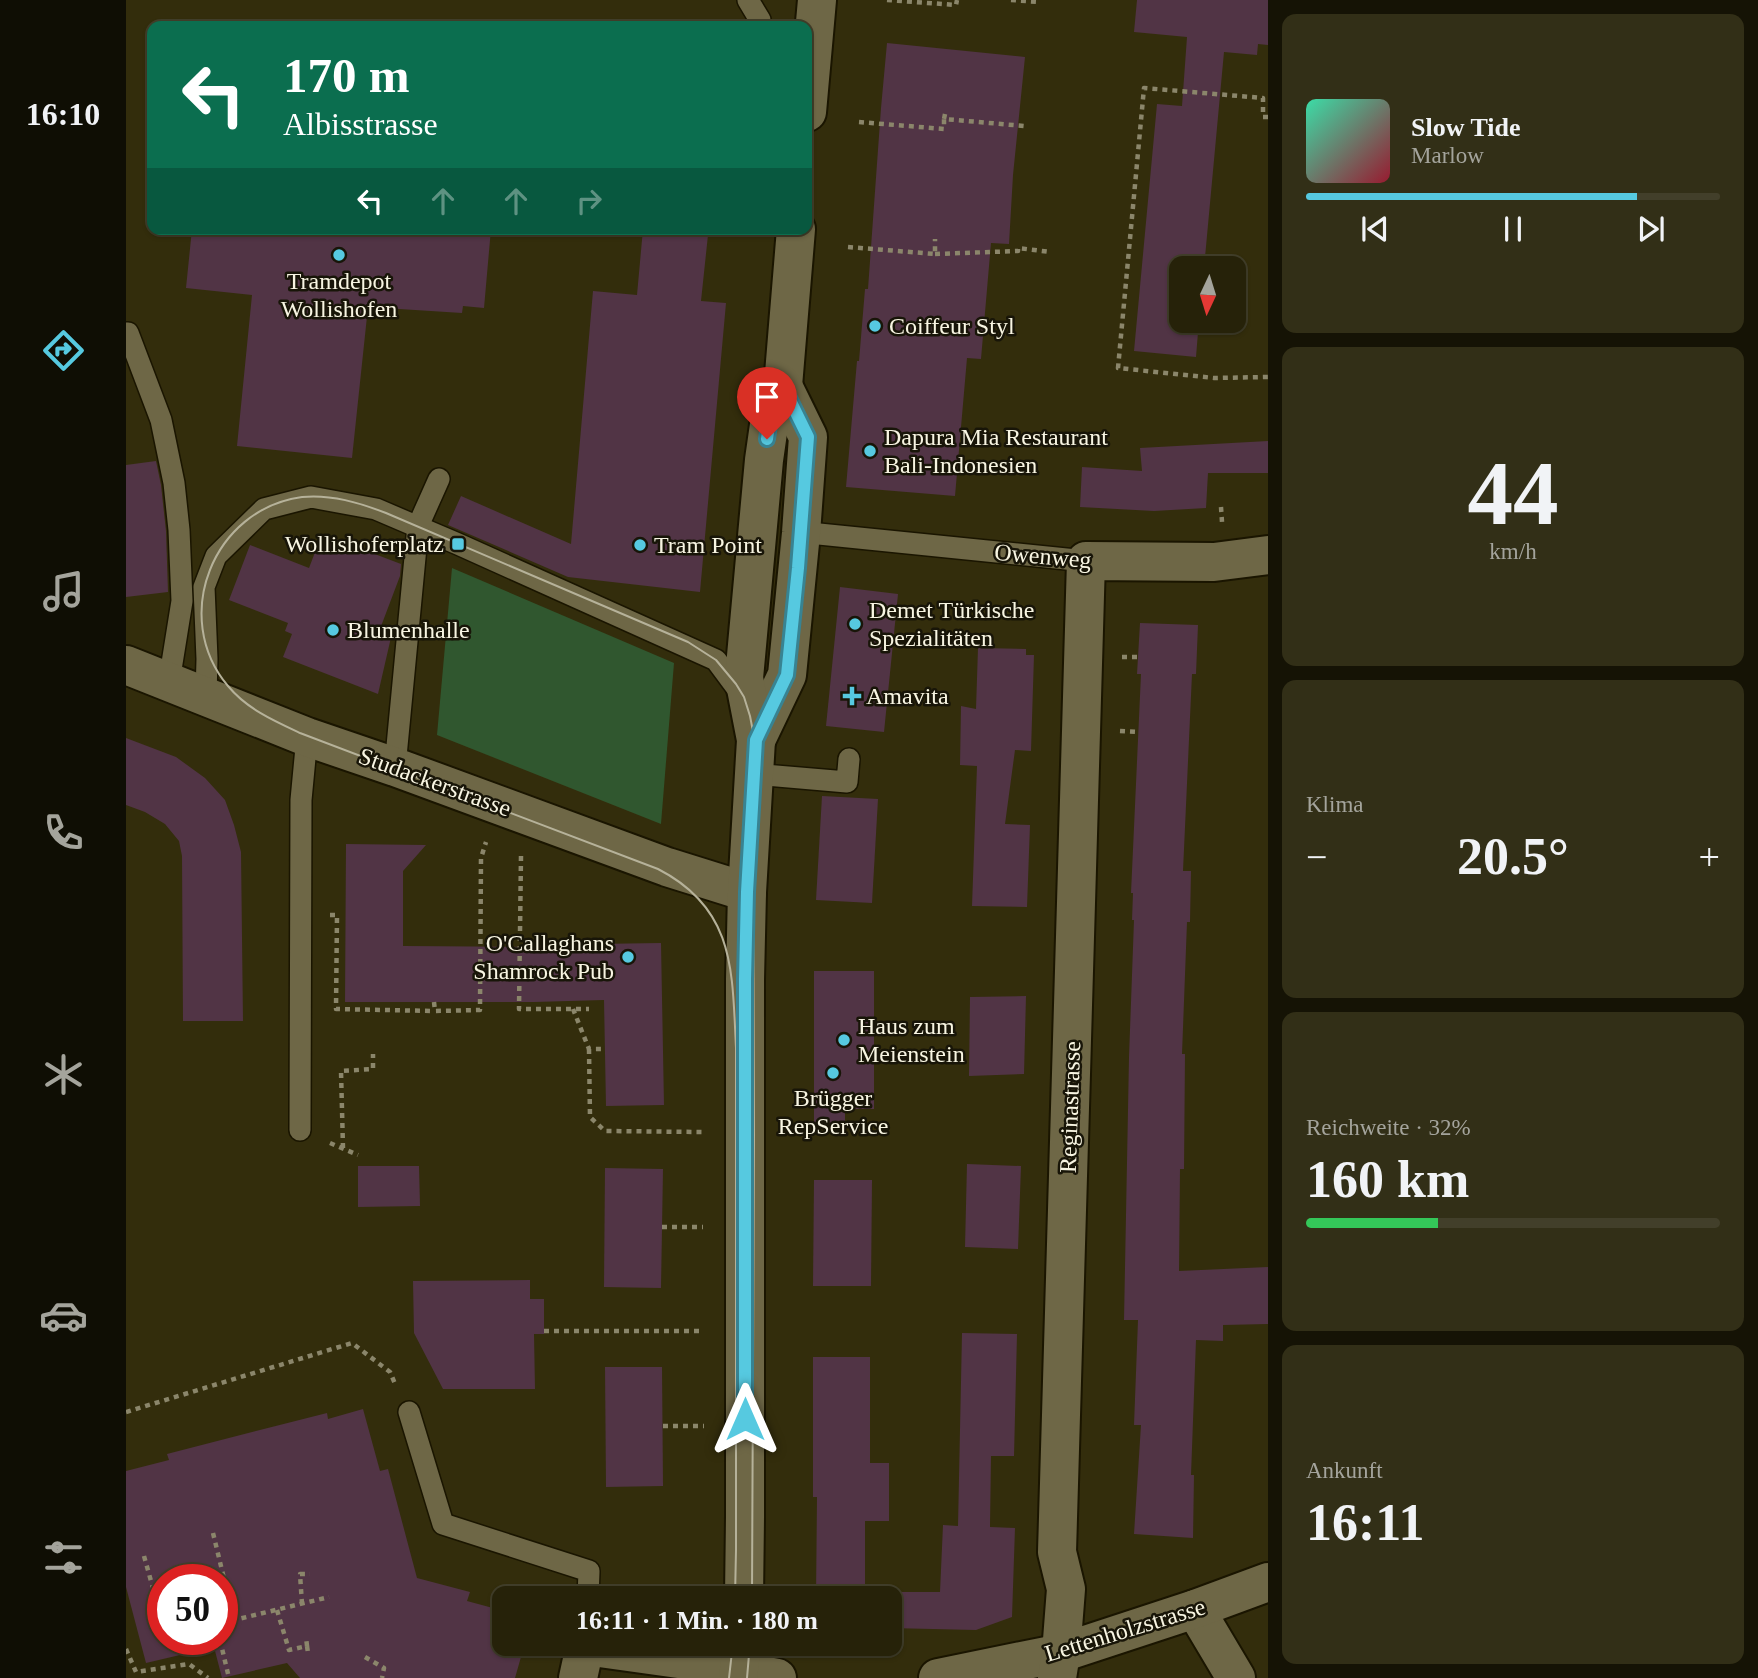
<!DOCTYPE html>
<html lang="de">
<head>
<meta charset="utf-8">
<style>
	body { margin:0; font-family:Georgia,serif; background:#322f17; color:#f1f3f6; height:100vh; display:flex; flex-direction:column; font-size:26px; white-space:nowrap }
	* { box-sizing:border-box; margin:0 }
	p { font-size:23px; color:#a4a49c }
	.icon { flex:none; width:38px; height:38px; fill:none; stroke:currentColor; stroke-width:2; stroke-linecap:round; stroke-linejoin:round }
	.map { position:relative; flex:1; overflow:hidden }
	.panel { display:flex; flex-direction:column; gap:14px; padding:14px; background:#151305; width:490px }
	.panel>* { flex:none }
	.guide { position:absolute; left:21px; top:21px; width:665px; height:214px; border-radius:14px; box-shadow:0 2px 5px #0004,0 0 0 2px #423f2a; background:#0b6e4f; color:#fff; overflow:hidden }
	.needle { width:46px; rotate:184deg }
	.tools { position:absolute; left:1043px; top:256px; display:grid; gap:14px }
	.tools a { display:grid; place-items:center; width:77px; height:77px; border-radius:14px; background:#262209; box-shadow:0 2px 5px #0004,0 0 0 2px #423f2a; font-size:35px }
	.speed { position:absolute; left:21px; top:1564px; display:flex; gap:14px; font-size:35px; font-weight:700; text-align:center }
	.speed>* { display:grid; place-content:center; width:91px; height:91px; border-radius:50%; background:#262209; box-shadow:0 2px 5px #0004,0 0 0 2px #423f2a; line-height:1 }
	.speed .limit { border:10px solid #d22; background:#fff; color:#111 }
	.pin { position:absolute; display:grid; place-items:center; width:60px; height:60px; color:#fff; margin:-72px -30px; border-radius:50% 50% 50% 0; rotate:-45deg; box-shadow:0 0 7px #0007 }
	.pin .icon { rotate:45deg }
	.me { position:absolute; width:77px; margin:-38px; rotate:0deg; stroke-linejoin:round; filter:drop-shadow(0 0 5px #0008) }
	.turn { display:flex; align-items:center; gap:24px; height:147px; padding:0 21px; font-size:32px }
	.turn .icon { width:91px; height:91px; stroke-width:2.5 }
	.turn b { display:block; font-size:49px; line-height:60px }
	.lanes { display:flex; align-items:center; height:66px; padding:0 21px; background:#0003; justify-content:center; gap:35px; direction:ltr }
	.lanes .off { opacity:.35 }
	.big { font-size:52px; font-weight:600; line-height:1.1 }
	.panel .widget { flex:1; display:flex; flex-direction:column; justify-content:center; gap:10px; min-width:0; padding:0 24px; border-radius:14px; background:#322f17 }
	.panel .dial { align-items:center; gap:0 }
	.dial b { font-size:91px; line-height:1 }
	.song { display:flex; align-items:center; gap:21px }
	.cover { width:84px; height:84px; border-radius:10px; background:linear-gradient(135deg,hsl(160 70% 55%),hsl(350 70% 35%)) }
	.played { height:7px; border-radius:4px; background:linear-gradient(90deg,#56c9e0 80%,#423f2a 80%) }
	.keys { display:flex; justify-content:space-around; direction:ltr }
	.heat { display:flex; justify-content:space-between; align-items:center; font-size:38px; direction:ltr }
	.charge { height:10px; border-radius:5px; background:linear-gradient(90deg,#34c759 32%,#423f2a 0) }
	.trip { position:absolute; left:366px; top:1586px; width:410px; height:70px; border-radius:14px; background:#262209; box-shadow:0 2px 5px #0004,0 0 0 2px #423f2a; font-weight:600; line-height:70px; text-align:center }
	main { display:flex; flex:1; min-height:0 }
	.tabs { display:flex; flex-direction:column; width:126px; justify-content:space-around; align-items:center; background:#0f0e04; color:#a4a49c }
	.tabs .icon { width:49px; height:49px }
	.tabs .on { color:#56c9e0 }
	.tabs b { font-size:32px; color:#f1f3f6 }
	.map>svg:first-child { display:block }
	.green { fill:#30572f }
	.building { fill:#513445; fill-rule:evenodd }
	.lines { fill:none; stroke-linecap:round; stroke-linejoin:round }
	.service-casing { stroke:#1a1500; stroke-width:24 }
	.minor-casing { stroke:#1a1500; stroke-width:42 }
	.secondary-casing { stroke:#1a1500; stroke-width:42 }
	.path { stroke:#8b866b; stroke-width:4.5; stroke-dasharray:5 5; stroke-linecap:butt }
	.service { stroke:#6e6746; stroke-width:21 }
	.minor { stroke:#6e6746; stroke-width:38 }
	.secondary { stroke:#6e6746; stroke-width:38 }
	.tram { stroke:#b6b29a; stroke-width:2 }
	.route-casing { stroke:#388392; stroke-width:18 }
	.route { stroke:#56c9e0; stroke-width:12 }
	.poi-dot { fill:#56c9e0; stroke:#181508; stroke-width:2.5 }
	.labels { text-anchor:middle; stroke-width:5; stroke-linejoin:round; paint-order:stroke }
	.poi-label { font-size:24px; fill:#f8f5e2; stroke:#181508; text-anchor:start }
	.street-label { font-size:24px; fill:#f8f5e2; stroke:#181508 }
</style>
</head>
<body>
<main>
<nav class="tabs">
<b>16:10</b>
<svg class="icon on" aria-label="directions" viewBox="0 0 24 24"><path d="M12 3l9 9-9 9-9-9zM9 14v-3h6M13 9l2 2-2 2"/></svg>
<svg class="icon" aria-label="music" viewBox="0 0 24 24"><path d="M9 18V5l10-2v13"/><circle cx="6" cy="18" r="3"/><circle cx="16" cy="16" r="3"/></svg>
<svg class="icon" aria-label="phone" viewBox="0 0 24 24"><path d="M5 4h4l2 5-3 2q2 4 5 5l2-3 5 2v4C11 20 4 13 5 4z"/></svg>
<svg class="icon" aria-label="climate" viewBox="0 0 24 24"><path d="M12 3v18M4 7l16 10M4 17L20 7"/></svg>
<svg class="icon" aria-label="car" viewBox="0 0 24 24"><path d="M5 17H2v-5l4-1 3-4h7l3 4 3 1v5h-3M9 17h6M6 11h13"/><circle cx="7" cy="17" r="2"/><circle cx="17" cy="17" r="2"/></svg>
<svg class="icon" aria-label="filters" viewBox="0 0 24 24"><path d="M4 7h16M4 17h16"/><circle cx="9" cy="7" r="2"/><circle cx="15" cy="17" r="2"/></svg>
</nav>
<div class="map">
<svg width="1142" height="1678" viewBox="0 0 1142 1678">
	<rect width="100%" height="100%" fill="#332d0c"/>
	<path class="green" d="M326 568 548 663 535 824 311 735Z"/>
	<g class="building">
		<path d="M1011 0H1142V45L1132 44 1131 55 1098 52 1078 268H1055V320H1073L1070 357 1008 351 1031 104 1056 106 1061 37 1008 32Z"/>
		<path d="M761 43 899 57 887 175 883 244 865 243 855 359 841 358 829 496 720 487 731 361H733L739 289H742L755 108Z"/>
		<path d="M66 229H365L358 308 337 306 336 313 242 307 226 458 111 446 126 295 60 288Z"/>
		<path d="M517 229H576V234L582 235 575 301 600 303 574 592 442 577 322 525 335 496 445 544 467 291 511 295Z"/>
		<path d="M1142 441V473H1082L1080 508 1028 511 954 507 956 467 1016 471 1014 448Z"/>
		<path d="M30 461 35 485 40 531 42 592 0 597V465Z"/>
		<path d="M196 534 275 564 274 576 254 629 266 633 252 694 157 657 166 634 159 631 162 623 103 600 124 545 183 568Z"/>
		<path d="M714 587 772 594 758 732 700 726Z"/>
		<path d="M1014 623 1072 625 1070 674H1066L1057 871H1065L1064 922H1061L1056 1054H1059L1058 1169H1054L1053 1271 1142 1267V1324L1097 1325V1341L1070 1340 1065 1475H1068L1067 1538 1008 1534 1015 1425H1008L1012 1320H998L1003 1057 1008 920H1006L1007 893H1005L1015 674H1011Z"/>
		<path d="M852 648 900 649V655H908L905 751 889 750 879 824 904 825 901 907 846 906 851 766 834 765 835 706 850 709Z"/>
		<path d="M0 738 50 757 79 778 99 800 108 825 115 852 117 1021H57L56 856 53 841 39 824 19 812 0 805Z"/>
		<path d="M696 796 752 799 746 903 690 900Z"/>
		<path d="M220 844 300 845 277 871V946L403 947V945L535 943 538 1105 480 1106 478 1000 408 1002H219Z"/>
		<path d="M688 971H748V1109H719V1123H688Z"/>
		<path d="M900 996 898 1074 843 1076 844 997Z"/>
		<path d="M841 1164 895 1166 892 1249 839 1247Z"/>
		<path d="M232 1166H293L294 1206 232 1207Z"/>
		<path d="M479 1168 537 1169 535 1288 478 1287Z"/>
		<path d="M688 1180H746L745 1286H687Z"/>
		<path d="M404 1280V1299H418V1334H408L409 1389H317L288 1333 287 1281Z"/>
		<path d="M836 1333 891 1334 888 1456H865L864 1527 889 1528 886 1617 850 1630 763 1628V1592H814L817 1525 832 1526Z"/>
		<path d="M687 1357H744V1463H763V1521H739V1598H690L691 1497H687Z"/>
		<path d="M479 1367H536L537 1486 480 1487Z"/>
		<path d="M237 1409 254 1471 262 1469 291 1578 344 1592 341 1601 378 1611V1643H399L389 1678H174L161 1663 96 1678 88 1647 20 1663 0 1587V1471L43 1460 41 1454 99 1439 201 1413 202 1419ZM37 1580H96V1640H37Z"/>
	</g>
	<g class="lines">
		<g class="service-casing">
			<g id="service">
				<path d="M622 0 634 20"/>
				<path d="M0 333H2L35 420 48 483 53 530 56 601 43 682"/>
				<path d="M693 534 960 561"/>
				<path d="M80 696 81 659 78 587 90 556 138 509 185 497 250 509 332 544 590 660 616 695"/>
				<path d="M269 767 292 526 313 479"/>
				<path d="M628 774 721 782 723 759"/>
				<path d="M174 1130 175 800 181 737"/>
				<path d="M283 1412 317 1524 463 1571 462 1598"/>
			</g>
		</g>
		<g class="minor-casing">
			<g id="minor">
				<path d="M0 665 181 737 269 767 541 867 621 892"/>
				<path d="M1069 1609 1110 1678"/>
				<path d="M452 1678 459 1646 560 1660 651 1678"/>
				<path d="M812 1678 935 1653 1069 1609 1142 1582"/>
				<path d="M931 1678 935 1653 940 1589 931 1552 960 561 1088 562 1142 555"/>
			</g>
		</g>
		<g class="secondary-casing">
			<g id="secondary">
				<path d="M681 112 691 0"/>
				<path d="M630 740 661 675 675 533 682 437 657 386"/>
				<path d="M618 1598 619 1517V979L621 892 630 740 618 678 638 460 644 418 657 386 670 229"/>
				<path d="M612 1678 616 1643"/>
			</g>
		</g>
		<g class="path">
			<path d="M761 0 830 5 831 0"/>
			<path d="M885 0 913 2"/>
			<path d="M819 114 818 119 898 126"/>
			<path d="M1142 117H1137V98L1018 88 992 368 1088 378 1142 377"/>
			<path d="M733 122 818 129V119"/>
			<path d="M722 247 809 254V239"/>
			<path d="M809 254 892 251V248L924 252"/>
			<path d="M1095 507 1096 522"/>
			<path d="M996 657H1012"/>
			<path d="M994 731 1012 732"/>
			<path d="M395 856 393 1009H463"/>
			<path d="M204 915H211L210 1009 309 1011"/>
			<path d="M308 1002 309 1011 354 1010 355 858 360 842"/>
			<path d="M447 1009 463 1049H479"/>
			<path d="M463 1049 464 1117 479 1131 577 1132"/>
			<path d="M204 1143 232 1155"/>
			<path d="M217 1148 215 1071 247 1069V1054"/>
			<path d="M536 1227H577"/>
			<path d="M418 1331H578"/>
			<path d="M0 1412 226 1343 264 1372 270 1386"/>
			<path d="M537 1426H578"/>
			<path d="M87 1533 108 1620"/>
			<path d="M18 1556 37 1624"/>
			<path d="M176 1604 174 1574H184"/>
			<path d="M151 1610 163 1650 181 1646 180 1637"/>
			<path d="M96 1623 203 1597"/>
			<path d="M94 1640 103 1678"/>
			<path d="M181 1646 182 1653"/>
			<path d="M0 1649 10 1672 63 1664 82 1678"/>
			<path d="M239 1657 258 1668 256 1678"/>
		</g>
		<use href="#service" class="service"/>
		<use href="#minor" class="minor"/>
		<use href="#secondary" class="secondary"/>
		<g class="tram">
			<path d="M609 1598 610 1550V1048C606 972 610 909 532 869L174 733C148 721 121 709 102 686 44 617 87 509 176 497 205 494 234 503 260 513L562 642 590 660 610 684 618 697 624 716 629 742 627 829 628 1135 626 1598"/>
			<path d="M603 1678 607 1643"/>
			<path d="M621 1678 624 1643"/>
		</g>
	</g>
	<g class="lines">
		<g class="route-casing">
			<path id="route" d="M619 1419V979L621 892 630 740 661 675 672 568 682 437 657 386 644 418 641 439"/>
		</g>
		<use href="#route" class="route"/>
	</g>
	<g class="poi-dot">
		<circle cx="213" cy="255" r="7"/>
		<circle cx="749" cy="326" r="7"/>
		<circle cx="744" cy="451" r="7"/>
		<rect x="325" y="537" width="14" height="14" rx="3.5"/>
		<circle cx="514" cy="545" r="7"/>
		<circle cx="729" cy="624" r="7"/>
		<circle cx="207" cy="630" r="7"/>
		<path d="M722.5 685.5h7v7h7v7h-7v7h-7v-7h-7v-7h7z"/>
		<circle cx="502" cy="957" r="7"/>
		<circle cx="718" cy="1040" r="7"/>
		<circle cx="707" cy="1073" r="7"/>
	</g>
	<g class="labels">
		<g class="poi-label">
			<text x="213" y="289" text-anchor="middle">Tramdepot<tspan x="213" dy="28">Wollishofen</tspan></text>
			<text x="763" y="334">Coiffeur Styl</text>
			<text x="758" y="445">Dapura Mia Restaurant<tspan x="758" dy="28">Bali-Indonesien</tspan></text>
			<text x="318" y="552" text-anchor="end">Wollishoferplatz</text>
			<text x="528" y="553">Tram Point</text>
			<text x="743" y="618">Demet Türkische<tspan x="743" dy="28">Spezialitäten</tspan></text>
			<text x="221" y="638">Blumenhalle</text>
			<text x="740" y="704">Amavita</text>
			<text x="488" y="951" text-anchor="end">O'Callaghans<tspan x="488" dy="28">Shamrock Pub</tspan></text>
			<text x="732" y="1034">Haus zum<tspan x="732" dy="28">Meienstein</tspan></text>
			<text x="707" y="1106" text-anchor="middle">Brügger<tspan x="707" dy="28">RepService</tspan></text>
		</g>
		<g class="street-label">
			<text transform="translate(917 556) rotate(5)" y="8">Owenweg</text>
			<text transform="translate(309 782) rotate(20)" y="8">Studackerstrasse</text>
			<text transform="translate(944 1107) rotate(-88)" y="8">Reginastrasse</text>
			<text transform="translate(999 1630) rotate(-17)" y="8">Lettenholzstrasse</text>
		</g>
	</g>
</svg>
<div class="tools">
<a><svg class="needle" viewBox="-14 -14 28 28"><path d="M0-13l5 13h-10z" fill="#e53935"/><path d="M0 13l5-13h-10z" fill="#a4a49c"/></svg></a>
</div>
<div class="speed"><div class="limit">50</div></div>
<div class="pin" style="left:641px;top:439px;background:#d93025"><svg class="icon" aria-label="arrive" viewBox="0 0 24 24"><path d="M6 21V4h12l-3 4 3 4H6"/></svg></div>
<svg class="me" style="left:619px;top:1419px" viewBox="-20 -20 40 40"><path d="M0-17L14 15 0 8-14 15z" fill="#56c9e0" stroke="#fff" stroke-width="4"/></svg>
<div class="trip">16:11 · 1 Min. · 180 m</div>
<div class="guide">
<div class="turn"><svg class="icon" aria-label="left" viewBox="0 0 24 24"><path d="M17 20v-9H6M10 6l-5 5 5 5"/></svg><div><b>170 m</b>Albisstrasse</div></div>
<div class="lanes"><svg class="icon" aria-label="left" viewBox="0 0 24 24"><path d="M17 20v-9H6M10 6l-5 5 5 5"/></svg><svg class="icon off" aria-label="ahead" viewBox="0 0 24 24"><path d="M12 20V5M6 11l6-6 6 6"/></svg><svg class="icon off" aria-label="ahead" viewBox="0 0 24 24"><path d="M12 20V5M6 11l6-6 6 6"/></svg><svg class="icon off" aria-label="right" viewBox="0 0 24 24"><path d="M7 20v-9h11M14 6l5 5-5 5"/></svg></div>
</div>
</div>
<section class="panel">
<div class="widget">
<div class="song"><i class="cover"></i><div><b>Slow Tide</b><p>Marlow</p></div></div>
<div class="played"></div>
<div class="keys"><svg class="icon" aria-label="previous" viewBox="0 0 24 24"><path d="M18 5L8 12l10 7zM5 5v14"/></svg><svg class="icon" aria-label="pause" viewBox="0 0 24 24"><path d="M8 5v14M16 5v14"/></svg><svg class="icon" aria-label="next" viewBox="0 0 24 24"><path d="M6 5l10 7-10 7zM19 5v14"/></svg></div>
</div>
<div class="widget dial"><b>44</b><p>km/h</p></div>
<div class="widget"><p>Klima</p>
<div class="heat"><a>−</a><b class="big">20.5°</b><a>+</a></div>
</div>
<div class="widget"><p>Reichweite · 32%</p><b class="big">160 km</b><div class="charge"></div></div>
<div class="widget"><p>Ankunft</p><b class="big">16:11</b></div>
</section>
</main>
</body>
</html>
